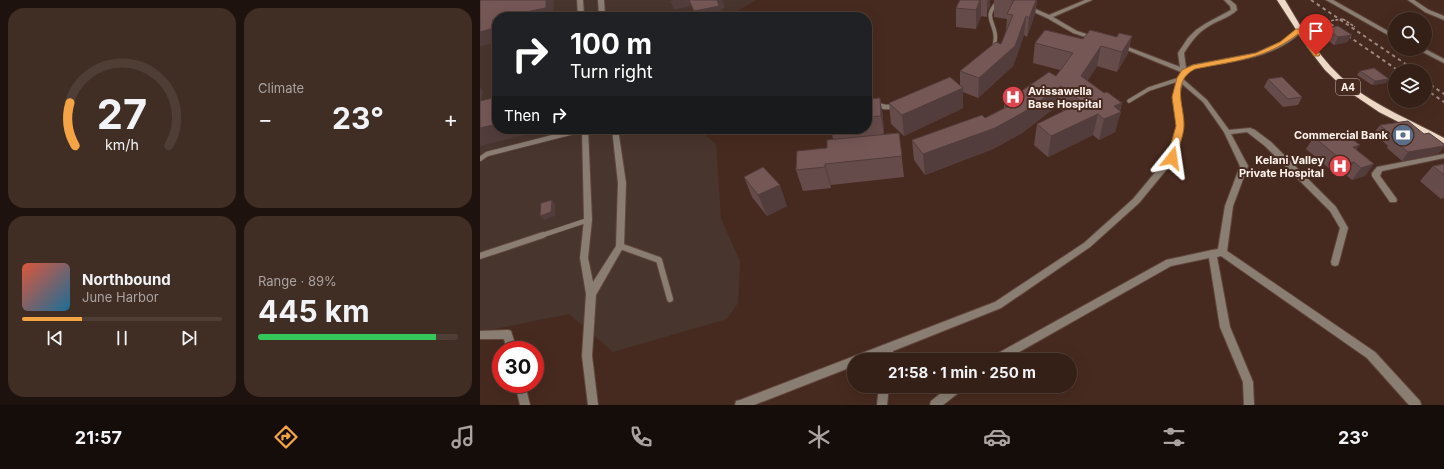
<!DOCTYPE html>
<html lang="en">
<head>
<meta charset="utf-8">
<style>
	body { margin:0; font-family:Inter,sans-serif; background:#402d24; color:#f1f3f6; height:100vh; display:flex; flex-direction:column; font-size:15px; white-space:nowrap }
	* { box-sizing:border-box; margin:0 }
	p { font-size:13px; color:#aaa3a1 }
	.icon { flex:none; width:22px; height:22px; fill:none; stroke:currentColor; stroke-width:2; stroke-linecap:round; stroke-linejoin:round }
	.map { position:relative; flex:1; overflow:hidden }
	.drawer { display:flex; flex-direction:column; gap:8px; padding:8px; background:#1d120d; width:480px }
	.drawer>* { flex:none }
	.top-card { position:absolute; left:12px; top:12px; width:380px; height:122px; border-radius:16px; box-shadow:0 4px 16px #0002,0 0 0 1px #4f3e36; background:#202124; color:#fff; overflow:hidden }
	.controls { position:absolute; left:908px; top:12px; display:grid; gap:8px }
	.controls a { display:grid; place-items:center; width:44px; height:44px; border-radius:50%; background:#352017; box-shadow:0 4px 16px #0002,0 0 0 1px #4f3e36; font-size:20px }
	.speed { position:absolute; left:12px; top:341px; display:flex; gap:8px; font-size:20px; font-weight:700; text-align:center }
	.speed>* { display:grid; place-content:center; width:52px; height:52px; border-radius:50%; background:#352017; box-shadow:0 4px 16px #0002,0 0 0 1px #4f3e36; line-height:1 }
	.speed .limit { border:6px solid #d22; background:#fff; color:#111 }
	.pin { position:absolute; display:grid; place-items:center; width:34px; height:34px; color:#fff; margin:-41px -17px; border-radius:50% 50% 50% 0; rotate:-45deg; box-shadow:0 0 4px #0007 }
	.pin .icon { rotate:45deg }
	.me { position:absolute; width:44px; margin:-22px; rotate:15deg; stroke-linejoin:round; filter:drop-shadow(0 0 3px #0008) }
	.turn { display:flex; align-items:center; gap:14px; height:84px; padding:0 12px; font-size:18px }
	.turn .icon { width:52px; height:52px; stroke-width:2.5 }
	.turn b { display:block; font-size:28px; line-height:34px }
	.then { display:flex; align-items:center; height:38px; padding:0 12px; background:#0003; gap:8px; font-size:15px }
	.big { font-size:30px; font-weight:700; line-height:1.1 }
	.drawer .widget { flex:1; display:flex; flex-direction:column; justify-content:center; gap:6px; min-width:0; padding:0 14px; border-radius:16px; background:#402d24 }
	.drawer .dial { align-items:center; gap:0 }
	.dial svg { height:104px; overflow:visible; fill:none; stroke:#4f3e36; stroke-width:7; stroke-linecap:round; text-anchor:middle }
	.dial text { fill:#f1f3f6; stroke:none }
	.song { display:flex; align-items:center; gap:12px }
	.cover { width:48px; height:48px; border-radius:6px; background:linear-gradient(135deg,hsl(10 70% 55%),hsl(200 70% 35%)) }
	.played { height:4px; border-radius:2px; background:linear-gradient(90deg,#f4a444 30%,#4f3e36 30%) }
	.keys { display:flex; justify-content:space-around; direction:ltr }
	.heat { display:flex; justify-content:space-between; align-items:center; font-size:22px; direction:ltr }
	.charge { height:6px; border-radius:3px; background:linear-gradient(90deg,#34c759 89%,#4f3e36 0) }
	.drawer .tiles { flex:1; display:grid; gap:8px; grid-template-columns:repeat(2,1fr) }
	.trip { position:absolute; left:367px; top:353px; width:230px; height:40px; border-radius:20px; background:#352017; box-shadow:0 4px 16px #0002,0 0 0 1px #4f3e36; font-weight:700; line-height:40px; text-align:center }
	.tab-bar { display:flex; height:64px; justify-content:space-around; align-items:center; background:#150d09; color:#aaa3a1 }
	.tab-bar .icon { width:28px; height:28px }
	.tab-bar .on { color:#f4a444 }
	.tab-bar b { font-size:18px; color:#f1f3f6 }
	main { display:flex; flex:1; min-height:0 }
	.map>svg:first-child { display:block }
	.industrial { fill:#48352d }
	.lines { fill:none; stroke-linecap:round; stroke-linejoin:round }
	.service-far2-casing { stroke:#61463c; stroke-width:5 }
	.service-far1-casing { stroke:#61463c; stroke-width:6 }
	.service-casing { stroke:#61463c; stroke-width:8 }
	.minor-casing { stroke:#61463c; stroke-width:2 }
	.tertiary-casing { stroke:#61463c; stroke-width:2 }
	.trunk-casing { stroke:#61463c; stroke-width:2 }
	.path { stroke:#a9958d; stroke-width:1.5; stroke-dasharray:3 1.5; stroke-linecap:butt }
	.service-far2 { stroke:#8a7e73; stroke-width:3.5 }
	.service-far1 { stroke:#8a7e73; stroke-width:4.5 }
	.service { stroke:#8a7e73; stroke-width:6 }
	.minor { fill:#8a7e73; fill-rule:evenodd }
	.tertiary { fill:#8a7e73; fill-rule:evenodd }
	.trunk { fill:#eed9c7; fill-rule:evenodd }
	.rail { stroke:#9d8880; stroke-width:2; stroke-dasharray:3.5 3.5; stroke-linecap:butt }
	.path-bridge { stroke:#a9958d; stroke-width:1.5; stroke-dasharray:3 1.5; stroke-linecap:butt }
	.wall { fill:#654b4a }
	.shaded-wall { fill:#523d3c }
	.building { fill:#755756; stroke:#523d3c }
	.route { fill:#f4a444; stroke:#9f6b2c }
	.labels { text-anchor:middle; stroke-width:4; stroke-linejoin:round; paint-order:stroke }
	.shield { fill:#472a1f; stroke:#c7b6af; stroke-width:1 }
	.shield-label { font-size:10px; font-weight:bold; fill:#fef2ed }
	.poi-label { font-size:11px; font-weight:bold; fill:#fef2ed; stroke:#472a1f; text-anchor:end }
</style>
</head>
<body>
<main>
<section class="drawer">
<div class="tiles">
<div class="widget dial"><svg viewBox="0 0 100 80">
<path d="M14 69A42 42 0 1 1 86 69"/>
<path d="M14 69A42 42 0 0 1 10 36" stroke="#f4a444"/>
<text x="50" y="56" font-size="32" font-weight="700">27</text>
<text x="50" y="72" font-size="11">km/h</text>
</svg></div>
<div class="widget"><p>Climate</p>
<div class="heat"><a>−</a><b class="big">23°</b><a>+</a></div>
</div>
<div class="widget">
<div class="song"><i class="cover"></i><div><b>Northbound</b><p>June Harbor</p></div></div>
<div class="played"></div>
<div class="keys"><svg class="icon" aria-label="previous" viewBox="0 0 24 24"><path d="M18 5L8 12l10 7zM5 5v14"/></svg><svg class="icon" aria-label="pause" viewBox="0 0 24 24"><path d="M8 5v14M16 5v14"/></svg><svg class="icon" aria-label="next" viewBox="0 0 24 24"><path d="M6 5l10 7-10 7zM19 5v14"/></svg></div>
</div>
<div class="widget"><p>Range · 89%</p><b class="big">445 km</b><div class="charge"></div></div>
</div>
</section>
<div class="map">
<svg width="964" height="405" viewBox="0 0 964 405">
	<rect width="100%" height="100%" fill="#472a1f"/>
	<path class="industrial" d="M0 0H277L246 17H17V129H218L236 144 241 219 260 261 258 303 247 319 133 352 89 314 0 332Z"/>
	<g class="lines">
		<g class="service-far2-casing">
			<g id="service-far2">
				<path d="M514 47C521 22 498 20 520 0"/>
				<path d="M649 101 669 89 700 79"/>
				<path d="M387 102 394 104"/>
			</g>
		</g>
		<g class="service-far1-casing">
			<g id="service-far1">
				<path d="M390 103 405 107H414"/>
				<path d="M0 159 7 154 105 129"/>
				<path d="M60 236 108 220"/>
			</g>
		</g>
		<g class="service-casing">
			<g id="service">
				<path d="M140 246 179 260 190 299"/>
				<path d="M0 256 63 235"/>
			</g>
		</g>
		<g class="minor-casing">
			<g id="minor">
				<path d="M528 0H535L569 15 605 0H612L573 17 597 31 618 38 615 40 593 33 567 18Z"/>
				<path d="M744 0H750L756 5 757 10C749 18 738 20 729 26 718 32 711 42 704 53L706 68 713 65 776 53 801 42 817 30 822 31C795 59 751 61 715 68L707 72 703 79 727 100 749 130 770 128 775 130 791 142 856 207 868 228 859 262 858 265 855 266 852 265 851 262 860 228 850 211 785 146 767 132 751 134 768 166 753 206 747 251 895 352 940 401 941 405H929L887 358 741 256 737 257 750 327 773 382 774 405H764L763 382 740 327 729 258 691 266 525 360H510L511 357 686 260 732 250 738 249 745 206 760 166 744 132 723 102 702 84 699 97 703 126 696 158 659 203 610 247 521 308 413 351 412 360H402V355L389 360H374V366L274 405H255L256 401 260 400 515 302 604 243 653 199 688 157 697 126 693 97 697 79 701 72 635 45 640 44 700 67 698 53 708 38 716 30 725 24 751 10 750 6Z"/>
				<path d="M846 0H853L915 35V39Z"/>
				<path d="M928 0H934L949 10 964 16V20L945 12Z"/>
				<path d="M937 49H945L964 59V63Z"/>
				<path d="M964 154V158L902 171 900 176 916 198 917 200 916 202H910L892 176V173L897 167Z"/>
				<path d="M28 330 31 331 37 350H27L24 339H0V331Z"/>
				<path d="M35 384H45L50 405H40Z"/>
				<path d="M399 386H409L407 405H397Z"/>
				<path d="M470 386H483L482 390 463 405H450L451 401Z"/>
			</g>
		</g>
		<g class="tertiary-casing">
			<g id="tertiary">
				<path d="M97 0H103L104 17H98Z"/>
				<path d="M118 0H124L125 17H119Z"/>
				<path d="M102 129H108L112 220 108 258 113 282 136 246 138 183 132 129H138L146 183 144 246 116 295 112 356 118 405H108L102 356 106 294 100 258 104 220Z"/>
			</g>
		</g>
		<g class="trunk-casing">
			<path id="trunk" d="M797 0H805C823 31 842 62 870 85 898 107 933 121 964 138V145L899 112 865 89 845 70 828 48Z"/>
		</g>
		<g class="path">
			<path d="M863 19 875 27"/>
			<path d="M842 22 851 29"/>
		</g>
		<use href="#service-far2" class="service-far2"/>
		<use href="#service-far1" class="service-far1"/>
		<use href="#service" class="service"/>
		<use href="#minor" class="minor"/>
		<use href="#tertiary" class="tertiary"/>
		<use href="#trunk" class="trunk"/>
		<g class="rail">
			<path d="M831 0 936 71"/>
			<path d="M839 16 919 71"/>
			<path d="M945 81 964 94"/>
			<path d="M945 89 964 102"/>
		</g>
		<path class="path-bridge" d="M842 22 863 19"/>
	</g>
	<g class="wall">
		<path d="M480 0H510V6L507 11V17L501 16 496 29 476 27V8Z"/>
		<path d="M514 0H557L555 14 547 37 544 35 533 66 498 98 483 92V108L424 136 411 124 409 103 480 86V71L521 44 526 31 527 19 514 17Z"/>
		<path d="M845 28 872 35 867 42 854 45 841 36Z"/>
		<path d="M652 36 647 55 637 72 617 66 607 81 624 93 642 103 635 132 619 140 613 135 568 157 554 145 557 124 583 111 577 106 542 133 513 149 445 175 434 160 432 140 505 118 524 108V103L576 76 580 70 553 63 555 43Z"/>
		<path d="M880 71 906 83 892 85 877 75Z"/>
		<path d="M788 79 822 97 818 105 803 107 784 87Z"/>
		<path d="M400 98 403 118 404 134 419 133 424 177 351 185V188L323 191 316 170 347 148 353 139 351 129H387V99Z"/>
		<path d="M900 125 944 134 958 154 922 161 907 148 908 146 894 133Z"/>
		<path d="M834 137 876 150 885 176 872 180 865 174 858 176 826 149Z"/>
		<path d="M964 164V198L961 199 940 181 953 166Z"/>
		<path d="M264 177 307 206 287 216 272 197Z"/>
	</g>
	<g class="shaded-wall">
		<path d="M66 0H74L73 17H20Z"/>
		<path d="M194 0H209L211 6 194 10 190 1Z"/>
		<path d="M238 0H242L245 8 241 9 243 15 232 17H216L214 11Z"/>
		<path d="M500 0H501V16L496 29V10Z"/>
		<path d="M507 0H510V6L507 11V17Z"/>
		<path d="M556 0H557L555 14 547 37 549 18Z"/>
		<path d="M546 16 544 35 533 66 498 98 499 78Z"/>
		<path d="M13 19H17V43L0 46V32Z"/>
		<path d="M872 35 867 42 854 45 858 37Z"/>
		<path d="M652 36 647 55 637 72 642 52Z"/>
		<path d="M621 46 617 66 597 97 601 76Z"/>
		<path d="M909 79 906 83 892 85 895 81Z"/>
		<path d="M581 86 577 106 542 133 513 149 445 175 443 154Z"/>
		<path d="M0 87 3 91 0 107Z"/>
		<path d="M483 88V108L424 136 422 115Z"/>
		<path d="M400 98 403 118 404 136 401 116Z"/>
		<path d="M642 103 639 112H641L635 132 619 140 624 119 634 106Z"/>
		<path d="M618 114 613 135 568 157 571 136Z"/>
		<path d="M17 124V129H68L0 146V128Z"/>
		<path d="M880 145 871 157 873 147Z"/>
		<path d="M964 146V147L958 154 922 161 928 152Z"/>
		<path d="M874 162 865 174 858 176 866 164Z"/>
		<path d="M345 164 351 185V188L345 167Z"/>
		<path d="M894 164 885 176 872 180 881 168Z"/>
		<path d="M300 185 307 206 287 216 278 195Z"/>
		<path d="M72 200 75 204V216L64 220 60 216Z"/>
	</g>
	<g class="building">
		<path d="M0 0H66V8L20 17H17V19H13L11 29 0 32Z"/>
		<path d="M209 0H238H237L239 6 214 11Z"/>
		<path d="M480 0H500L496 10 476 8Z"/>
		<path d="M531 0H556L549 18 546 16 535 46 499 78 480 71 516 42 521 44 533 15 527 14 534 0Z"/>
		<path d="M858 26 872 35 858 37 845 28Z"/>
		<path d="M565 30 603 39 610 30 637 37 639 33 652 36 642 52 621 46 601 76 624 93 627 92 642 103 634 106 641 112 624 119 618 114 571 136 557 124 602 102 581 86 544 112 515 128 443 154 432 140 502 115 505 118 529 106 524 103 569 72 576 76 593 53 555 43Z"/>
		<path d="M894 68 909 79 895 81 880 71Z"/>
		<path d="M470 77 483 88 422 115 409 103Z"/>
		<path d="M802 77 822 97 808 99 788 79Z"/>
		<path d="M17 97V124L0 128V101Z"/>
		<path d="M400 98 401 116 387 117V99Z"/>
		<path d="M928 121 944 134 949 133 964 144V146L928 152 913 140 916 139 900 125Z"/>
		<path d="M861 131 880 145 873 147 894 164 881 168 874 162 866 164 834 137Z"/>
		<path d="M419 133 422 156 345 164V167L316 170 317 151 347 148V140Z"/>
		<path d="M964 164V175L953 166Z"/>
		<path d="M283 167 300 185 278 195 264 177Z"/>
		<path d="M72 200 71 212 60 216 61 203Z"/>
	</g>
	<path class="route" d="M816 29H821L840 55 839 56H834L818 34C786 59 754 61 715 69 691 81 704 105 704 125 704 135 698 148 696 158L692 161 689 160 687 158 696 126 692 97 697 78 702 70 713 65 776 53 800 42Z"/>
	<defs>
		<g id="hospital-disc" transform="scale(1.15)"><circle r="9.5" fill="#e0444e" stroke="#472a1f"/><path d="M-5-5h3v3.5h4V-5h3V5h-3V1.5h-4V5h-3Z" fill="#fff"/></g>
		<g id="bank-disc" transform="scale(1.15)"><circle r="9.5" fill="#5c6f8a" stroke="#472a1f"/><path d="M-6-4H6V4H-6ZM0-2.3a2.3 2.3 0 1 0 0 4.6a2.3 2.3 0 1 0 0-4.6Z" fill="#fff"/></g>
	</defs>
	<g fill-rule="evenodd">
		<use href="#hospital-disc" x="533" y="97"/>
		<use href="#bank-disc" x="923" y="135"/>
		<use href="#hospital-disc" x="860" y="166"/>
	</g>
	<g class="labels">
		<rect class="shield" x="856" y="79" width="24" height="16" rx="3"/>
		<g class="shield-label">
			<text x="868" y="91">A4</text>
		</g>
		<g class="poi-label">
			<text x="548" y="95" text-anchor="start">Avissawella<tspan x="548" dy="13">Base Hospital</tspan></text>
			<text x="908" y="139">Commercial Bank</text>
			<text x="844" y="164">Kelani Valley<tspan x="844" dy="13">Private Hospital</tspan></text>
		</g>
	</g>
</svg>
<div class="controls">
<a><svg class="icon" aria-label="search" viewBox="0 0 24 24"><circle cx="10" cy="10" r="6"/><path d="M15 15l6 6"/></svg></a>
<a><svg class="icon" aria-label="layers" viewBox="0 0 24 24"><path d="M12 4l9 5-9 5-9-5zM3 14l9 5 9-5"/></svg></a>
</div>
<div class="speed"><div class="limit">30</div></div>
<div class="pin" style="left:836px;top:55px;background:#d93025"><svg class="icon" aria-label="arrive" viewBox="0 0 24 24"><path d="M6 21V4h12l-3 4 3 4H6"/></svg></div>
<svg class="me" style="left:692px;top:158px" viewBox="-20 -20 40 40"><path d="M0-17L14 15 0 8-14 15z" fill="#f4a444" stroke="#fff" stroke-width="4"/></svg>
<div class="trip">21:58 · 1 min · 250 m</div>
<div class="top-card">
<div class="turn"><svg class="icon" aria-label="right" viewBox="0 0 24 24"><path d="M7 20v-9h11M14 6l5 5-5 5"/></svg><div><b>100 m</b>Turn right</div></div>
<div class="then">Then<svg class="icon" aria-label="right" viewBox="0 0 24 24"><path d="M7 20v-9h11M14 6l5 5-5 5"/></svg></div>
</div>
</div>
</main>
<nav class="tab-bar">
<b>21:57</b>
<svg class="icon on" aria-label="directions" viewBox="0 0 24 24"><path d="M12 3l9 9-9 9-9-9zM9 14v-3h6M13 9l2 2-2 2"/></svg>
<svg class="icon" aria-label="music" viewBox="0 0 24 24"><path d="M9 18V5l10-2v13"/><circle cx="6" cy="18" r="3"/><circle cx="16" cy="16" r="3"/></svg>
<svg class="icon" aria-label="phone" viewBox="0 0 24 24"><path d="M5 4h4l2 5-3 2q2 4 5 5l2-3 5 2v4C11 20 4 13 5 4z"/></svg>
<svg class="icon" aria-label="climate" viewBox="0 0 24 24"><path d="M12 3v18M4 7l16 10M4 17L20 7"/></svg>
<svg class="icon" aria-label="car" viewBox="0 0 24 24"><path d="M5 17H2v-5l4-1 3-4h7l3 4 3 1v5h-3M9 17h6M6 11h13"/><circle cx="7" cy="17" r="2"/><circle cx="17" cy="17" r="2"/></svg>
<svg class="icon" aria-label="filters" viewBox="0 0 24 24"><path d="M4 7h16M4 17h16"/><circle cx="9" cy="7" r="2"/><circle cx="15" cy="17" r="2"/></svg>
<b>23°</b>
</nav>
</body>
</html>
